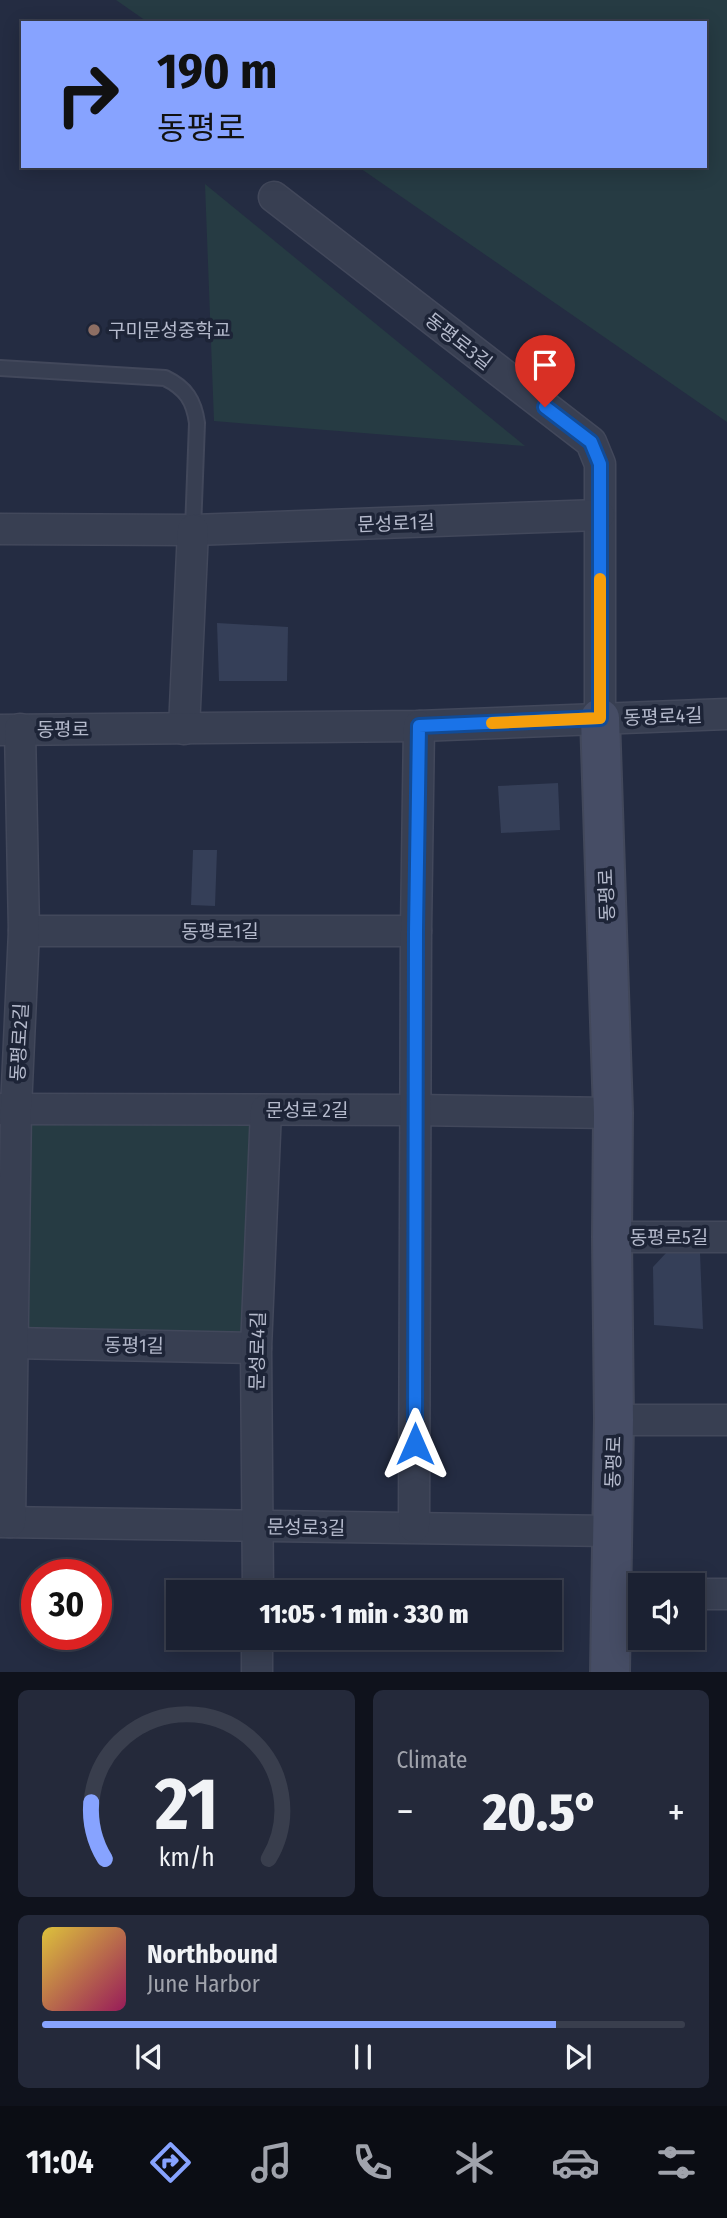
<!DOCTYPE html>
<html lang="en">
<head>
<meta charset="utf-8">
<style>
	body { margin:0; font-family:"Fira Sans Condensed","Noto Sans KR",sans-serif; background:#24293a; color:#f1f3f6; height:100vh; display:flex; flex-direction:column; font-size:26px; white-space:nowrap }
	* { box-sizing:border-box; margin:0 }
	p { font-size:23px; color:#a0a3ac }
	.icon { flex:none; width:38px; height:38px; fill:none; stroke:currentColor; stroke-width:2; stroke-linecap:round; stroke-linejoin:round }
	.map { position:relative; height:1672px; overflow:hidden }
	.details { display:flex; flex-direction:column; gap:18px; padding:18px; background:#0f121c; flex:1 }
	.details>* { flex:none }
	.guide { position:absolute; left:21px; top:21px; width:686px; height:147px; border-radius:0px; box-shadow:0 4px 18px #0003,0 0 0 2px #393e4d; background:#87a3ff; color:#111; overflow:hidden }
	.buttons { position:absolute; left:628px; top:1573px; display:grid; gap:14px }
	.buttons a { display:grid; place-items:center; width:77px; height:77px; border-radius:0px; background:#1b2132; box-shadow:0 4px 18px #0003,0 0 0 2px #393e4d; font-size:35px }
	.speed { position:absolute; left:21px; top:1559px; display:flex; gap:14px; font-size:35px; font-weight:700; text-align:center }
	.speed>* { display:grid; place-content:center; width:91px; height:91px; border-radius:50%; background:#1b2132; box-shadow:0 4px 18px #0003,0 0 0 2px #393e4d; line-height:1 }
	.speed .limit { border:10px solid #d22; background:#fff; color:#111 }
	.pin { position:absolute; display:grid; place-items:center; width:60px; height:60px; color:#fff; margin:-72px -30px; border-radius:50% 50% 50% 0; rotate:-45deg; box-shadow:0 0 7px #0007 }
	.pin .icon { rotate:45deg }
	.me { position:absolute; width:77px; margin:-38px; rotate:0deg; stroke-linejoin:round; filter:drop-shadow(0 0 5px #0008) }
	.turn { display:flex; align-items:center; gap:24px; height:147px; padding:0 21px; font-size:32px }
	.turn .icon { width:91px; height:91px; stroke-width:2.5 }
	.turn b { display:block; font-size:49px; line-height:60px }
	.big { font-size:52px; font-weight:800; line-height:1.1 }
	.details .card { flex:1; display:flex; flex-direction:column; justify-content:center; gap:10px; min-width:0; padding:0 24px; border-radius:10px; background:#24293a }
	.details .dial { align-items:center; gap:0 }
	.dial svg { height:182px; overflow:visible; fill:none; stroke:#393e4d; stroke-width:7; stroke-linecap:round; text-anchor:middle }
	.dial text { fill:#f1f3f6; stroke:none }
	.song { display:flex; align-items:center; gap:21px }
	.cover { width:84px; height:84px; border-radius:10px; background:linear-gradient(135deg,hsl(50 70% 55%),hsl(330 70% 35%)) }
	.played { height:7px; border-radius:4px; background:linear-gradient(90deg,#87a3ff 80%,#393e4d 80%) }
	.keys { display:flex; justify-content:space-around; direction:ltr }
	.heat { display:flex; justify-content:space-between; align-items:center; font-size:38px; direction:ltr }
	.details .tiles { flex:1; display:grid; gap:18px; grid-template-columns:1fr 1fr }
	.card:last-child { grid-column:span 2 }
	.trip { position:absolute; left:166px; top:1580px; width:396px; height:70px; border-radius:0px; background:#1b2132; box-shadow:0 4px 18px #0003,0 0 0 2px #393e4d; font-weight:800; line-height:70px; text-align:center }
	.dock { display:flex; height:112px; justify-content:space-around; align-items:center; background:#0b0d14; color:#a0a3ac }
	.dock .icon { width:49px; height:49px }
	.dock .active { color:#87a3ff }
	.dock b { font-size:32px; color:#f1f3f6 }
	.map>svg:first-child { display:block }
	.green { fill:#263b43 }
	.building { fill:#353f58 }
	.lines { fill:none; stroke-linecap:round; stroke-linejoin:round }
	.lane-casing { stroke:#42485b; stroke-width:18 }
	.street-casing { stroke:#42485b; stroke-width:33 }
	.secondary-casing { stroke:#42485b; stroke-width:42 }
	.lane { stroke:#383f52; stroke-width:14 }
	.street { stroke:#383f52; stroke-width:30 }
	.secondary { stroke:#464d65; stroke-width:38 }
	.route-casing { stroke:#114b97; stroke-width:18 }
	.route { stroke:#1a73e8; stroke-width:12 }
	.slow { stroke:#f59e0b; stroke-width:12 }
	.education-dot { fill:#8d6e63; stroke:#1d2437; stroke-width:2.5 }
	.labels { text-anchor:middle; stroke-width:7; stroke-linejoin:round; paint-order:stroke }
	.poi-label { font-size:19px; fill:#b5bacc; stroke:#1d2437; text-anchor:start }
	.street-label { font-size:19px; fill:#b5bacc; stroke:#1d2437 }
</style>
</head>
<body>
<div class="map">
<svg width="727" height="1672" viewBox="0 0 727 1672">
	<rect width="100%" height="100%" fill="#242c42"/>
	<g class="green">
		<path d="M116 0H727V422L357 166H705V23H149Z"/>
		<path d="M205 184 525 446 214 421Z"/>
		<path d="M16 1109 266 1110 256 1348 12 1343Z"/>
	</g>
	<g class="building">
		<path d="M217 623 288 627 287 681H219Z"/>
		<path d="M558 783 560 830 501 833 498 786Z"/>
		<path d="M193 850H217L215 906 191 905Z"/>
		<path d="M667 1252 700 1253 703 1329 654 1325 653 1267Z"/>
	</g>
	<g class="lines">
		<g class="lane-casing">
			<path id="lane" d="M0 368 165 378C186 388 194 401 197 423L193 530"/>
		</g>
		<g class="street-casing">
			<g id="street">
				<path d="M274 197 591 442 600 464V718"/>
				<path d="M0 529 193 530 599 515"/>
				<path d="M184 729 193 530"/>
				<path d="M0 730 419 726 727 714"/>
				<path d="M24 931H416"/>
				<path d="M0 1109 416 1110 613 1113"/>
				<path d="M612 1237H727"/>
				<path d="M12 1343 256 1348"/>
				<path d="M614 1420H727"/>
				<path d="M0 1522 611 1531"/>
				<path d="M10 1522 16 1108 24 931 20 729"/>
				<path d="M414 1527 416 931 419 726"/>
				<path d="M258 1592 256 1348 266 1110"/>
				<path d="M693 1594H727"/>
				<path d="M610 1595H640"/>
				<path d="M257 1672V1638"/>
			</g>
		</g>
		<g class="secondary-casing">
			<path id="secondary" d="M600 718 613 1113 612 1237 614 1420 610 1672"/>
		</g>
		<use href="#lane" class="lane"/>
		<use href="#street" class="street"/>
		<use href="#secondary" class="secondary"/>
	</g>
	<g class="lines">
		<g class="route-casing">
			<path id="route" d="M415 1444 416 931 419 726 600 718V464L591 442 545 407"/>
		</g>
		<use href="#route" class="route"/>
		<path class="slow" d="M492 723 600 718V579"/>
	</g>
	<circle class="education-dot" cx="94" cy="330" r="7"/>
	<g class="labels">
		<g class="poi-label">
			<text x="108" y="337">구미문성중학교</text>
		</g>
		<g class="street-label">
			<text transform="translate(459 341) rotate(38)" y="7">동평로3길</text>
			<text transform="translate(396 523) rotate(-2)" y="7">문성로1길</text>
			<text transform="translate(663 716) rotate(-2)" y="7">동평로4길</text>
			<text x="63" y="736">동평로</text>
			<text transform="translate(606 895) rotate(-92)" y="7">동평로</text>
			<text x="220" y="938">동평로1길</text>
			<text transform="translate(19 1042) rotate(-87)" y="7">동평로2길</text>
			<text x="307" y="1117">문성로 2길</text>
			<text x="669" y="1244">동평로5길</text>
			<text transform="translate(134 1345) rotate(1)" y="7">동평1길</text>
			<text transform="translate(257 1351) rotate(-89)" y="7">문성로4길</text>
			<text transform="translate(613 1462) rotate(-88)" y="7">동평로</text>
			<text transform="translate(306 1527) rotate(1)" y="7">문성로3길</text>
		</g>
	</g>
</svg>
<div class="buttons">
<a><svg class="icon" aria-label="sound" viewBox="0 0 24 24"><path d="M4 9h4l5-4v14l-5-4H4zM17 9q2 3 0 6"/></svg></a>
</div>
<div class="speed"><div class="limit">30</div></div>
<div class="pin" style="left:545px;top:407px;background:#d93025"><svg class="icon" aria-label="arrive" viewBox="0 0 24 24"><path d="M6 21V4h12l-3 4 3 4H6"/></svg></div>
<svg class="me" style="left:415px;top:1444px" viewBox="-20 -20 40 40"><path d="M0-17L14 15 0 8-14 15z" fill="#1a73e8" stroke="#fff" stroke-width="4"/></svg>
<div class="trip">11:05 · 1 min · 330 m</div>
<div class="guide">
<div class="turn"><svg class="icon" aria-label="right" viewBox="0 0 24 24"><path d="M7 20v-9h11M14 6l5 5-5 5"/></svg><div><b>190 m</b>동평로</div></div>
</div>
</div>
<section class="details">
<div class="tiles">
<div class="card dial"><svg viewBox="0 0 100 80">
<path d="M14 69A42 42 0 1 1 86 69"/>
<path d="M14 69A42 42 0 0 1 8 44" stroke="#87a3ff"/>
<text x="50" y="56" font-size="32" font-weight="700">21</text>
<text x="50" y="72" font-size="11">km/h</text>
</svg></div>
<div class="card"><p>Climate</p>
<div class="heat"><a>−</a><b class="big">20.5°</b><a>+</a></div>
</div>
<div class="card">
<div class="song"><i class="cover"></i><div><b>Northbound</b><p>June Harbor</p></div></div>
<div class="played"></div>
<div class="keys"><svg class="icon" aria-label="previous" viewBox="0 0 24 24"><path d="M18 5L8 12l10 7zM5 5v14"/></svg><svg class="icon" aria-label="pause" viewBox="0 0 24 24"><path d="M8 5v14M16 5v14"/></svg><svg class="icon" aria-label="next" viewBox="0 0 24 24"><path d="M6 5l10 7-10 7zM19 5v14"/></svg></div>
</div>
</div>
</section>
<nav class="dock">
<b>11:04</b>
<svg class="icon active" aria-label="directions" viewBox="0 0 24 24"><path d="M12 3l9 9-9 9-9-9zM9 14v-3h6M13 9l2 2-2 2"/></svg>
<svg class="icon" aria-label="music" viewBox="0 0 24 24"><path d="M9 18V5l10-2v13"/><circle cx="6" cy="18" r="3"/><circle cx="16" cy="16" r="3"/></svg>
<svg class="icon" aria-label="phone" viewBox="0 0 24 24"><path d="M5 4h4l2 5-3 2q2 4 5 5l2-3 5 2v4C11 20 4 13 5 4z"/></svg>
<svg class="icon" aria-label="climate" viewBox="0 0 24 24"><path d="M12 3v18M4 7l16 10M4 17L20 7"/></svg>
<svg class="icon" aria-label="car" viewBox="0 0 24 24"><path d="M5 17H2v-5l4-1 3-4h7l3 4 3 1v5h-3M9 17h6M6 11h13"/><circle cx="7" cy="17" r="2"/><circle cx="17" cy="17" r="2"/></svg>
<svg class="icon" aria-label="filters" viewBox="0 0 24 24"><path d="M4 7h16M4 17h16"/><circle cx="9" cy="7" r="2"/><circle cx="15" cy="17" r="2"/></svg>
</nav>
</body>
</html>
